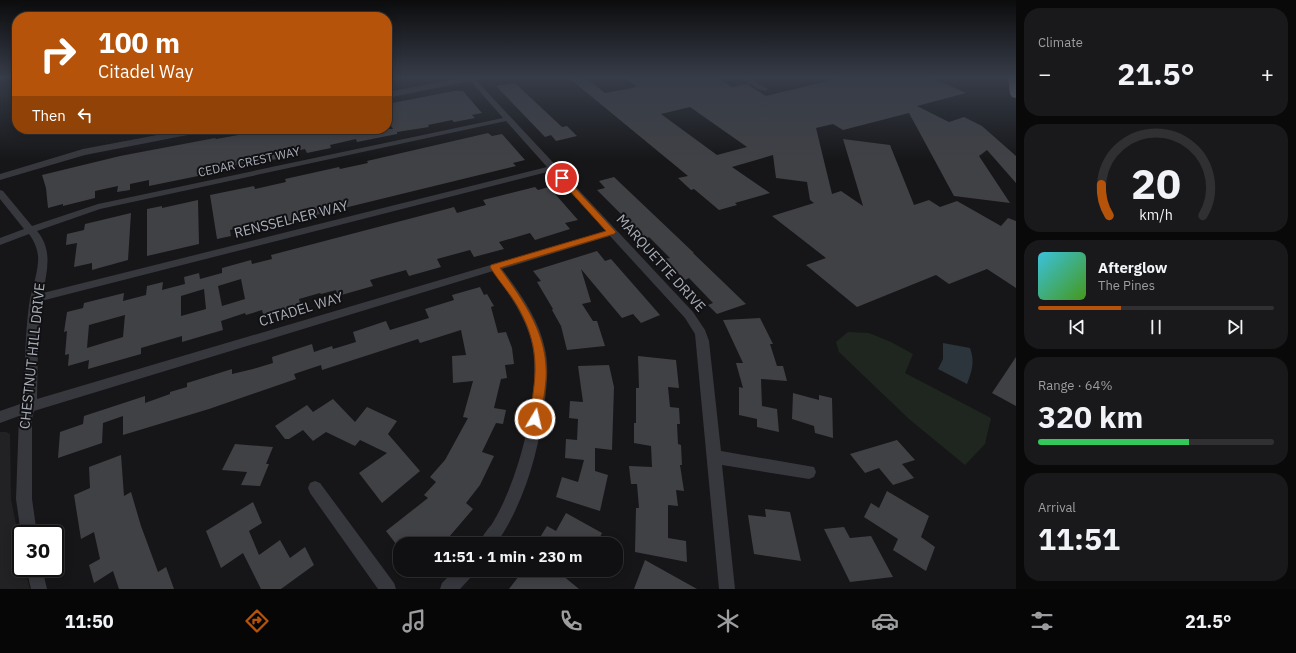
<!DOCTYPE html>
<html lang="en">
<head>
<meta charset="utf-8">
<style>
	body { margin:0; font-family:"IBM Plex Sans",sans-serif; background:#19191b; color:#f1f3f6; height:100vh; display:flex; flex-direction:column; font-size:15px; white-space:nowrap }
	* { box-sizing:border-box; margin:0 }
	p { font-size:13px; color:#9c9d9f }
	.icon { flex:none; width:22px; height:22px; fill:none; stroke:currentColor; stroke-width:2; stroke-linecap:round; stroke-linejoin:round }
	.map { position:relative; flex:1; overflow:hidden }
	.drawer { display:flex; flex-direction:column; gap:8px; padding:8px; background:#09090a; width:280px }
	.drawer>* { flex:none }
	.top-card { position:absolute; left:12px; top:12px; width:380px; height:122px; border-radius:16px; box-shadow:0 2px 10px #0003,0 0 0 1px #303032; background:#b45309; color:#fff; overflow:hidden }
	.speed { position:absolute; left:12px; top:525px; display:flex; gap:8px; font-size:20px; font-weight:700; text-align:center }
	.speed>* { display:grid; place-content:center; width:52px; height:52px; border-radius:50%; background:#101012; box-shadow:0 2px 10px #0003,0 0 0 1px #303032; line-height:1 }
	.speed .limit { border:2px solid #111; border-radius:6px; background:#fff; color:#111 }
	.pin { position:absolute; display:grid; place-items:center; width:34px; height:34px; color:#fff; margin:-17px; border:2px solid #fff; border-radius:50%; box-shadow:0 1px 4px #0007 }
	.me { position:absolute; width:44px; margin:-22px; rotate:9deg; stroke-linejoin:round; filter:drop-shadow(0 0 3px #0008) }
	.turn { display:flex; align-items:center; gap:14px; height:84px; padding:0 20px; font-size:18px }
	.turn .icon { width:52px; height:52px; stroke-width:2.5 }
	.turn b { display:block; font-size:28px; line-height:34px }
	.then { display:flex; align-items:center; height:38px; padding:0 20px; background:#0003; gap:8px; font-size:15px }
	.big { font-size:30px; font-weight:800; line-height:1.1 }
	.drawer .widget { flex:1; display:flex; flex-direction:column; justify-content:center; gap:6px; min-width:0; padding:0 14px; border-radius:16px; background:#19191b }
	.drawer .dial { align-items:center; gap:0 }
	.dial svg { height:104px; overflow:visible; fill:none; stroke:#303032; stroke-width:7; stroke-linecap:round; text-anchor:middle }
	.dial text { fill:#f1f3f6; stroke:none }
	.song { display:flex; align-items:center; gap:12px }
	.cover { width:48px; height:48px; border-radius:6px; background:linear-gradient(135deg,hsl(190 70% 55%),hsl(100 70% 35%)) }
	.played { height:4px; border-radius:2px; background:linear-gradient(90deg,#b45309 35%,#303032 35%) }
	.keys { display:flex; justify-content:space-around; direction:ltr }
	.heat { display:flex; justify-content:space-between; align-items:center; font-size:22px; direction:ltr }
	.charge { height:6px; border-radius:3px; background:linear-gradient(90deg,#34c759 64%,#303032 0) }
	.trip { position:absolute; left:393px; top:537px; width:230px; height:40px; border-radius:16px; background:#101012; box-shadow:0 2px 10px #0003,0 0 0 1px #303032; font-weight:800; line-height:40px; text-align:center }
	.menu { display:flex; height:64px; justify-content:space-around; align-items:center; background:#060607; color:#9c9d9f }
	.menu .icon { width:28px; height:28px }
	.menu .active { color:#b45309 }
	.menu b { font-size:18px; color:#f1f3f6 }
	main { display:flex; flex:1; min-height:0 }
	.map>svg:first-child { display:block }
	.built { fill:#222225 }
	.green { fill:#1e261f }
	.water { fill:#2c353c }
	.building { fill:#404145; fill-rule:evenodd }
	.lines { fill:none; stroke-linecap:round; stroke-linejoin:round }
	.minor { fill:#37383d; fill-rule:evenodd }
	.tertiary { fill:#37383d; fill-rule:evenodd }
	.motorway { fill:#63666e; fill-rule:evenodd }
	.route { fill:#b45309; stroke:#753606 }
	.labels { text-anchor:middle; stroke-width:4; stroke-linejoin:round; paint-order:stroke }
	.far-street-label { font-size:12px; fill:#a8adb8; stroke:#111113 }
	.street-label { font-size:14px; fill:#a8adb8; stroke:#111113 }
</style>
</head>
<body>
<main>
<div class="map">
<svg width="1016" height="589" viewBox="0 0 1016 589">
	<rect width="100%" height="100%" fill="#161618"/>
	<path class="built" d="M0 432H6L10 434 11 499 21 550V568H24L30 589H0Z"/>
	<path class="green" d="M848 332 869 333 891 342 913 354 905 373 991 418 985 444 965 465 909 419 839 352 836 342Z"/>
	<path class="water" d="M943 343 970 348C975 362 972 371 967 384L938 369 943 359Z"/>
	<g class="building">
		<path d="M569 78H586L605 93 637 87 625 78H718L732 87 747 84 766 96 839 78H932L966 93 917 106 949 122 964 117 982 126 1016 156V183L987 150 979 156 1010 203 954 196 909 113 843 130 833 124 816 128 832 194 841 191 863 206 843 139 890 145 914 205 929 200 940 207 957 201 1001 226 1008 218 1016 221V288L987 269 949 284 936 275 857 307 806 265 826 258 772 216 814 203 810 200 807 182 776 178 773 155 732 167 770 193 735 203 737 205 719 210 694 189 691 190 678 178 688 176ZM690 107 747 147 717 155 661 114Z"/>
		<path d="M515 83 562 127 567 126 577 136 556 141 551 135 545 137 496 86Z"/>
		<path d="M454 91H463L482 113 472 115 475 118 454 122 452 120 428 125 429 127 397 132V134L357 142 356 139 330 145 331 148 321 150 307 153 305 149 276 155 277 159 251 164V162L223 168V170L198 176 149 186V180L130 184V190L117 192 118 186 95 191V198L63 206V204L48 208 46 188 42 175 120 156 215 138 216 139 244 134V132L259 129H393L387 119V104Z"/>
		<path d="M488 133 492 136 502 134 525 160 513 163 516 166 250 231 249 225 230 230 231 236 217 239 210 195 254 186 255 189 286 182 285 179 339 167 340 169 368 163 367 161Z"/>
		<path d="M614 177 694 253H693L746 304 717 314 708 305 713 303 689 278 685 280 664 259 670 258 649 237 646 239 597 190 605 188 599 181Z"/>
		<path d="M535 187 538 190 549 187 578 220 565 223 570 229 535 240 530 233 499 242 504 249 474 257 470 250 437 259 441 267 409 276 406 270 370 280 373 286 338 296 336 290 321 294 320 293 299 299 301 307 264 318 262 310 246 315 245 313 221 321 223 330 182 342V336L141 348V354L88 369 89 360 68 366 69 354 65 355 67 331 64 332 67 312 83 308 84 303 124 293 123 301 146 295 147 286 163 282 162 290 185 284 184 277 199 273 200 279 222 273V268L251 260 252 264 272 259 271 255 443 210 454 207 457 213 471 209 486 205 483 200ZM241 279 245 299 222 306 218 286ZM204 289 206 309 181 316V296ZM125 315 123 337 87 348 89 325Z"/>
		<path d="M198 200 199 244 147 256V209L162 206V208Z"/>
		<path d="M131 213 128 260 92 270V263L74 267 77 243 66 245 67 234 84 230 85 224Z"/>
		<path d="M597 251 605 261 611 259 660 315 641 323 633 314 622 318 581 269 591 302 582 304 593 321H597L605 346 567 350 561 326 552 310 553 309 537 282 541 281 533 271Z"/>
		<path d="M480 287 484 295 487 294 494 306 491 307 498 333 506 332 512 348 514 364 505 365 507 378 501 379 494 408 506 410 503 424 496 423 482 452 494 456 480 485 466 503 473 509 443 544H429L423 537 414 544H396L386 531 428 498 424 495 436 482 430 477 445 460 468 418 463 417 473 381 453 383 452 356 466 355 461 330 420 343 418 339 322 370 321 365 294 374 296 379 209 409 123 435V416L103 423 102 443 58 458 60 432 83 424 84 416 145 396V403L170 394V392L187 387V383L232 369V374L253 369 273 363 272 357 312 344 314 352 332 346 333 349 356 342 353 332 386 321 390 330 429 318 425 309 454 300 452 295Z"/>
		<path d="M760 318 773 344H770L777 366H783L787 381 761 379 762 406 777 409 779 432 757 427V419L739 415V387L743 388 736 363H743L723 320Z"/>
		<path d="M638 356 676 360 679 388 668 387 670 407 679 408 680 424H677L678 444 681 445 682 465H680L684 491 676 490 678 506 668 505V538L686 541 687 562 635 552 636 508H639L637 484H631L629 466 652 467 651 446 634 443V423H636V388H639Z"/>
		<path d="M1016 357V406L992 393Z"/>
		<path d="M609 365 614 387 612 450 595 448V471L608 475 600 511 556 497 562 477 578 482 584 460 565 458 566 439 577 440 578 419 569 418 570 401 583 402 578 366Z"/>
		<path d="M793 393 819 400V395L832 398 833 438 815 433 814 426 792 419Z"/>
		<path d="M333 399 355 422 367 407 397 421 388 434 420 471 382 503 359 473 387 453 360 440 355 446 326 432 313 441 303 430 289 439H285L275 426 307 405 313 412Z"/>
		<path d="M897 440 915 460 902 464 914 478 893 485 879 468 865 473 850 454Z"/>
		<path d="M235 444 273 447 266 464H269L260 486 241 485 247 472 222 470Z"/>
		<path d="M121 455 124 496 131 492 141 526 158 572 166 567 174 589H119L113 571 94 583 89 565 100 559 94 532 81 539 74 495 90 488 89 467Z"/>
		<path d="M887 491 929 516 921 537 935 547 926 571 893 550 898 539 864 517 871 503 879 508Z"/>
		<path d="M253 502 262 523 249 531 259 555 280 540 290 558 305 547 314 565 281 589H261L243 553 221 568 206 531Z"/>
		<path d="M765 509 790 512 801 561 754 554 748 515 766 517Z"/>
		<path d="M566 513 602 533 597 544H536L547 526 556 531Z"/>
		<path d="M844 527 850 538 871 536 893 577 850 582 824 529Z"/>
		<path d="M645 560 697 589H634Z"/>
		<path d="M535 570H556L579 589H509L522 572 529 578Z"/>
	</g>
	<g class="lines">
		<g class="minor">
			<path d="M468 78H474L693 312 705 330 709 341 721 451 814 467 816 472 814 477 809 479 722 465 735 589H719L695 334 685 318 610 236 502 269C520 293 539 319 545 349 549 366 547 383 545 400 539 451 525 502 496 544H479C482 536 487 530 492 524 498 514 503 504 507 494 524 455 542 381 531 340 524 314 508 293 493 271L34 411 32 419V499L37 534H21L16 499 19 416 0 423V411L23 403 24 397C25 366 25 335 29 305 31 291 37 277 38 262 39 252 35 242 29 234L0 245V238L24 229 0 199V190L3 191 32 226 98 204 503 118ZM506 121 547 167 43 293C47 270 53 250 37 231L100 209ZM551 171 606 231 37 399 38 343 41 301Z"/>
			<path d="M741 78H749L768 89 765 91 758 89Z"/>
			<path d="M315 481 320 483 394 583 396 589H378L310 493 308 488 310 483Z"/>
			<path d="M26 568H42L47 589H31Z"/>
			<path d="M455 570H474L472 576 460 589H440L442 583Z"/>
		</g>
		<g class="tertiary">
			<path d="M462 78H480L476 80 387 98V92Z"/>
			<path d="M189 129H208L203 132 85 155 0 180V174L83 149Z"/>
		</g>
		<path class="motorway" d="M1008 78H1016V98L1012 97 1010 94Z"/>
	</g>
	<linearGradient id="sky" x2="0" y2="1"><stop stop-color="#0c0c0d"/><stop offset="0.48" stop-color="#363c48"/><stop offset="1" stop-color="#363c48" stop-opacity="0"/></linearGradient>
	<rect width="1016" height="161" fill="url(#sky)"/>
	<path class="route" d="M562 176 565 177 616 232 614 234 500 268C524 302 549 335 546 380 545 393 542 406 541 419L539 423 535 424 531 423 529 419C536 378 541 350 520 311 512 295 499 282 490 267L491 265 606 231 560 180 558 178Z"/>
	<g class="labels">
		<g class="far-street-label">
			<text transform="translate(249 162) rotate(-12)" y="4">CEDAR CREST WAY</text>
		</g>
		<g class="street-label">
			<text transform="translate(291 219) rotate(-14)" y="5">RENSSELAER WAY</text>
			<text transform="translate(661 263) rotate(48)" y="5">MARQUETTE DRIVE</text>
			<text transform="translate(301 309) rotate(-17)" y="5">CITADEL WAY</text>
			<text transform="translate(32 356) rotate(-84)" y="5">CHESTNUT HILL DRIVE</text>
		</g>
	</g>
</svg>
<div class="speed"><div class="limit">30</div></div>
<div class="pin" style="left:562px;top:178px;background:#d93025"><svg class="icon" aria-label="arrive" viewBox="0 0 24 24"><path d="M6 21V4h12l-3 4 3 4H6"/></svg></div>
<svg class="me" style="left:535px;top:419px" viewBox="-20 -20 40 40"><circle r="17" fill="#b45309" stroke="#fff" stroke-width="3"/><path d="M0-11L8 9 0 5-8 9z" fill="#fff"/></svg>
<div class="trip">11:51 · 1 min · 230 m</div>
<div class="top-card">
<div class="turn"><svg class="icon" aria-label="right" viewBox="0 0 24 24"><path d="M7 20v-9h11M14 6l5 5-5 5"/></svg><div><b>100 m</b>Citadel Way</div></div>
<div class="then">Then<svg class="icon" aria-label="left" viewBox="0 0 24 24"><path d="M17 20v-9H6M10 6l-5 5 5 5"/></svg></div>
</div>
</div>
<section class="drawer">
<div class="widget"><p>Climate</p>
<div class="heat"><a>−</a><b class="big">21.5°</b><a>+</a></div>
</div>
<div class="widget dial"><svg viewBox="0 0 100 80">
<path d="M14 69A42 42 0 1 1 86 69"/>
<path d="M14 69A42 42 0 0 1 8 45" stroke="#b45309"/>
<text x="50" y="56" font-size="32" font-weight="700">20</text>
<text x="50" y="72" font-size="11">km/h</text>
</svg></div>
<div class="widget">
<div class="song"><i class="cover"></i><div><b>Afterglow</b><p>The Pines</p></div></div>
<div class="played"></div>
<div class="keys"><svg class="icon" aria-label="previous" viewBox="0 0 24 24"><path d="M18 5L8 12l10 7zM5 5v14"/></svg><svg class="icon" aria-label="pause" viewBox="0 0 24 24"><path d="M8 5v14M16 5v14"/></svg><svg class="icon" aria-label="next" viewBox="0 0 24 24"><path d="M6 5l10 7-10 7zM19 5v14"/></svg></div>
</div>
<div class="widget"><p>Range · 64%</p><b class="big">320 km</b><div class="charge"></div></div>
<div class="widget"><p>Arrival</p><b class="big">11:51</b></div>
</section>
</main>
<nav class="menu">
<b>11:50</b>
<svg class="icon active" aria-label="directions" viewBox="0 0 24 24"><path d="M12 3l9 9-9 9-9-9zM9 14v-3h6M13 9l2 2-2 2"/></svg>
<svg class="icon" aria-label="music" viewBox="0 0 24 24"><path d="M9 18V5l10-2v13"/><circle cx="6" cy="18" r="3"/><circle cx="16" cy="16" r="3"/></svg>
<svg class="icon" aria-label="phone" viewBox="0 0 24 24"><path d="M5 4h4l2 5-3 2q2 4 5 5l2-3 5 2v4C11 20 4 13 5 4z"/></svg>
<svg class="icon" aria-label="climate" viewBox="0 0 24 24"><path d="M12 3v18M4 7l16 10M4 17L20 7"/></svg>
<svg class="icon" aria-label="car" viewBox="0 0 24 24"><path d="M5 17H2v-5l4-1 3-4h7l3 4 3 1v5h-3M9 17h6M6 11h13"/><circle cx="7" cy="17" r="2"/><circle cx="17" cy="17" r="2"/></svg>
<svg class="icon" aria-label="filters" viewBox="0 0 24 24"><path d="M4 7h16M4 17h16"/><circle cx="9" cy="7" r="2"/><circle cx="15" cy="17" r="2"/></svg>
<b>21.5°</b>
</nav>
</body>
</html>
